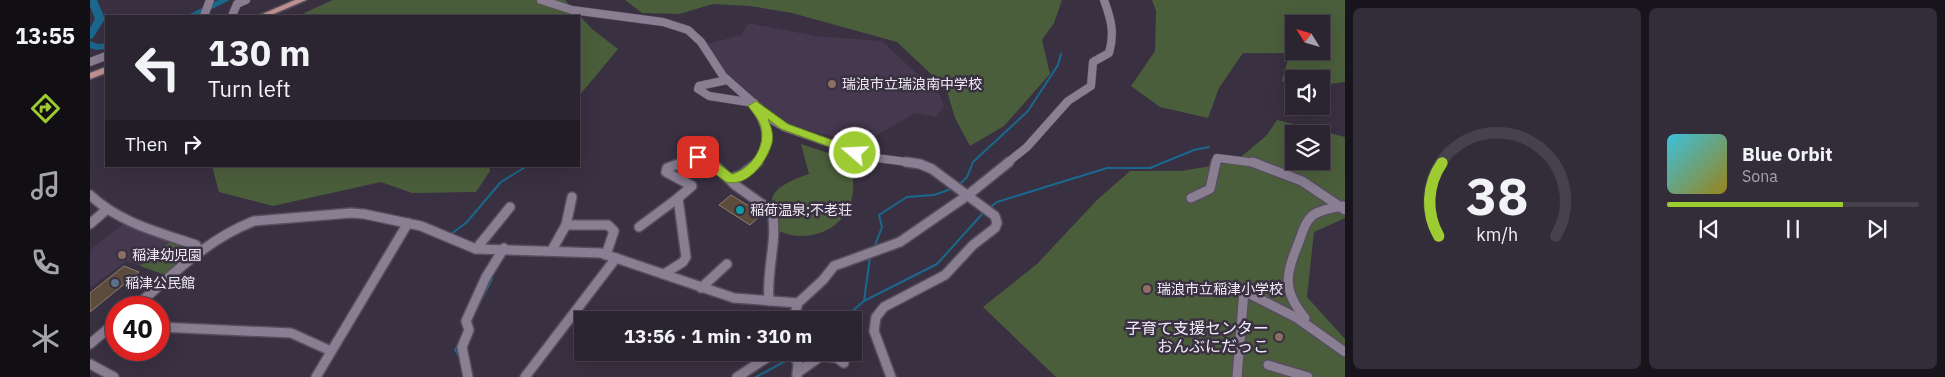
<!DOCTYPE html>
<html lang="en">
<head>
<meta charset="utf-8">
<style>
	body { margin:0; font-family:"IBM Plex Sans","Noto Sans JP",sans-serif; background:#332c39; color:#f1f3f6; height:100vh; display:flex; flex-direction:column; font-size:19px; white-space:nowrap }
	* { box-sizing:border-box; margin:0 }
	p { font-size:16px; color:#a6a4ab }
	.icon { flex:none; width:28px; height:28px; fill:none; stroke:currentColor; stroke-width:2; stroke-linecap:round; stroke-linejoin:round }
	.map { position:relative; flex:1; overflow:hidden }
	.sheet { display:flex; flex-direction:column; gap:8px; padding:8px; background:#18141b; width:600px }
	.sheet>* { flex:none }
	.top-card { position:absolute; left:15px; top:15px; width:475px; height:152px; border-radius:0px; box-shadow:0 5px 20px #0002,0 0 0 1px #47414d; background:#2b2431; color:#f1f3f6; overflow:hidden }
	.needle { width:32px; rotate:307deg }
	.buttons { position:absolute; left:1195px; top:15px; display:grid; gap:10px }
	.buttons a { display:grid; place-items:center; width:45px; height:45px; border-radius:0px; background:#2b2431; box-shadow:0 5px 20px #0002,0 0 0 1px #47414d; font-size:25px }
	.speed { position:absolute; left:15px; top:296px; display:flex; gap:10px; font-size:25px; font-weight:700; text-align:center }
	.speed>* { display:grid; place-content:center; width:65px; height:65px; border-radius:50%; background:#2b2431; box-shadow:0 5px 20px #0002,0 0 0 1px #47414d; line-height:1 }
	.speed .limit { border:8px solid #d22; background:#fff; color:#111 }
	.pin { position:absolute; display:grid; place-items:center; width:42px; height:42px; color:#fff; margin:-21px; border-radius:10px; box-shadow:0 2px 8px #0006 }
	.me { position:absolute; width:55px; margin:-28px; rotate:289deg; stroke-linejoin:round; filter:drop-shadow(0 0 4px #0008) }
	.turn { display:flex; align-items:center; gap:18px; height:105px; padding:0 20px; font-size:22px }
	.turn .icon { width:65px; height:65px; stroke-width:2.5 }
	.turn b { display:block; font-size:35px; line-height:42px }
	.then { display:flex; align-items:center; height:48px; padding:0 20px; background:#0003; gap:10px; font-size:19px }
	.sheet .widget { flex:1; display:flex; flex-direction:column; justify-content:center; gap:8px; min-width:0; padding:0 18px; border-radius:8px; background:#332c39 }
	.sheet .dial { align-items:center; gap:0 }
	.dial svg { height:130px; overflow:visible; fill:none; stroke:#47414d; stroke-width:7; stroke-linecap:round; text-anchor:middle }
	.dial text { fill:#f1f3f6; stroke:none }
	.song { display:flex; align-items:center; gap:15px }
	.cover { width:60px; height:60px; border-radius:8px; background:linear-gradient(135deg,hsl(190 70% 55%),hsl(50 70% 35%)) }
	.played { height:5px; border-radius:2px; background:linear-gradient(90deg,#9ccb32 70%,#47414d 70%) }
	.keys { display:flex; justify-content:space-around; direction:ltr }
	.sheet .tiles { flex:1; display:grid; gap:8px; grid-template-columns:repeat(2,1fr) }
	.trip { position:absolute; left:484px; top:311px; width:288px; height:50px; border-radius:0px; background:#2b2431; box-shadow:0 5px 20px #0002,0 0 0 1px #47414d; font-weight:800; line-height:50px; text-align:center }
	main { display:flex; flex:1; min-height:0 }
	.tab-bar { display:flex; flex-direction:column; width:90px; justify-content:space-around; align-items:center; background:#110e14; color:#a6a4ab }
	.tab-bar .icon { width:35px; height:35px }
	.tab-bar .active { color:#9ccb32 }
	.tab-bar b { font-size:22px; color:#f1f3f6 }
	.map>svg:first-child { display:block }
	.built { fill:#45384f }
	.green { fill:#4b5e3b; fill-rule:evenodd }
	.lines { fill:none; stroke-linecap:round; stroke-linejoin:round }
	.stream { stroke:#1b688e; stroke-width:2 }
	.river { fill:#1b688e; fill-rule:evenodd }
	.building { fill:#5c4c3c; stroke:#8f7e6d }
	.minor-far1-casing { stroke:#564e5d; stroke-width:9 }
	.minor-casing { stroke:#564e5d; stroke-width:12 }
	.major-casing { stroke:#564e5d; stroke-width:3 }
	.minor-far1 { stroke:#897e92; stroke-width:8 }
	.minor { stroke:#897e92; stroke-width:9 }
	.major { fill:#c19190; fill-rule:evenodd }
	.route { fill:#9ccb32; stroke:#658420 }
	.education-dot { fill:#8d6e63; stroke:#393041; stroke-width:2 }
	.culture-dot { fill:#0f9aa8; stroke:#393041; stroke-width:2 }
	.service-dot { fill:#5c6f8a; stroke:#393041; stroke-width:2 }
	.labels { text-anchor:middle; stroke-width:5; stroke-linejoin:round; paint-order:stroke }
	.poi-label { font-size:14px; fill:#f1ebf7; stroke:#393041; text-anchor:start }
	.near-poi-label { font-size:16px; fill:#f1ebf7; stroke:#393041; text-anchor:end }
</style>
</head>
<body>
<main>
<nav class="tab-bar">
<b>13:55</b>
<svg class="icon active" aria-label="directions" viewBox="0 0 24 24"><path d="M12 3l9 9-9 9-9-9zM9 14v-3h6M13 9l2 2-2 2"/></svg>
<svg class="icon" aria-label="music" viewBox="0 0 24 24"><path d="M9 18V5l10-2v13"/><circle cx="6" cy="18" r="3"/><circle cx="16" cy="16" r="3"/></svg>
<svg class="icon" aria-label="phone" viewBox="0 0 24 24"><path d="M5 4h4l2 5-3 2q2 4 5 5l2-3 5 2v4C11 20 4 13 5 4z"/></svg>
<svg class="icon" aria-label="climate" viewBox="0 0 24 24"><path d="M12 3v18M4 7l16 10M4 17L20 7"/></svg>
</nav>
<div class="map">
<svg width="1255" height="377" viewBox="0 0 1255 377">
	<rect width="100%" height="100%" fill="#393041"/>
	<g class="built">
		<path d="M659 23 725 36 792 41 850 95 854 107 846 117 825 113 772 144 702 126 683 115 635 72 618 44 651 35Z"/>
		<path d="M36 222 81 241 50 266 36 261 0 288V250Z"/>
	</g>
	<g class="green">
		<path d="M243 0H475L502 29 528 49 489 96V16H216L214 13Z"/>
		<path d="M535 0H972L964 23 952 40 960 74 914 126 880 146 865 118 856 88 807 42 702 13 660 6 623 4 589 14 552 13Z"/>
		<path d="M1062 0H1255V82L1231 85V79H1204V83L1192 81 1200 53H1153L1129 88 1118 118 1070 107 1041 86 1065 51 1066 11ZM1204 24H1231V51H1204Z"/>
		<path d="M1187 120 1255 137V218L1224 232 1217 297 1255 339V377H966L893 307 947 264 1007 200 1040 171H1091L1145 162 1177 135ZM1204 134H1231V161H1204Z"/>
		<path d="M711 144 762 161C761 171 764 182 763 192 759 229 719 245 689 231 688 221 684 213 682 204 679 187 708 178 719 174Z"/>
		<path d="M122 166H399L400 171 386 192 322 193 291 182 183 206 129 192Z"/>
		<path d="M81 241 97 248 95 259 75 275 50 266Z"/>
	</g>
	<g class="lines">
		<g class="stream">
			<path d="M489 132V134"/>
			<path d="M870 184 877 177 883 162 938 111 968 65 971 54"/>
			<path d="M899 208 907 202 1017 168H1060L1104 150 1119 147"/>
			<path d="M361 234 376 223 411 182 437 166"/>
			<path d="M784 248 792 227 789 215 817 197 844 195 861 189"/>
			<path d="M774 301 780 257"/>
			<path d="M387 308 402 279"/>
			<path d="M752 320 774 301 847 264 893 213"/>
			<path d="M368 345 365 350 369 356"/>
			<path d="M666 377 701 358"/>
		</g>
		<g class="river">
			<path d="M0 0H7L15 19 3 38 0 39V28L5 19 0 6Z"/>
			<path d="M128 0H140L108 16H96Z"/>
			<path d="M0 41 8 44 16 43V49L7 50 0 48Z"/>
		</g>
	</g>
	<g class="building">
		<path d="M641 195 672 214 660 225 629 205Z"/>
		<path d="M34 266 49 272 0 312V293Z"/>
	</g>
	<g class="lines">
		<g class="minor-far1-casing">
			<g id="minor-far1">
				<path d="M451 0 482 10 573 22 598 30 611 42 633 76 684 121 694 127 779 157 825 163"/>
				<path d="M114 16 120 0"/>
				<path d="M142 16 147 4 156 0"/>
				<path d="M0 62 16 56"/>
				<path d="M637 80 609 86 608 89 619 96 664 103"/>
				<path d="M590 163 608 157 620 163"/>
				<path d="M666 163C680 146 678 128 667 111"/>
				<path d="M917 163 937 147 978 101 1001 86 1003 62 1019 53C1025 33 1021 19 1014 0"/>
				<path d="M1126 163 1127 158 1167 163"/>
			</g>
		</g>
		<g class="minor-casing">
			<g id="minor">
				<path d="M618 162 627 167 645 185 682 211C688 241 676 270 679 301"/>
				<path d="M1162 162 1212 181 1255 210"/>
				<path d="M640 179 651 175 668 162"/>
				<path d="M0 195C30 223 68 232 106 245L109 253"/>
				<path d="M1101 198 1120 189 1126 162"/>
				<path d="M0 224 16 210"/>
				<path d="M476 225 482 197"/>
				<path d="M549 227 588 198"/>
				<path d="M386 249 420 207"/>
				<path d="M462 250 476 225H518L524 231 516 255"/>
				<path d="M574 274 593 262 596 257 588 198 602 186 576 172 577 168 594 162"/>
				<path d="M611 288 637 264"/>
				<path d="M44 308C81 276 117 239 164 221L261 213 274 214 331 226 386 249 511 253 644 298 708 303"/>
				<path d="M1215 318C1190 288 1197 272 1210 239 1213 230 1216 221 1223 215 1232 209 1243 208 1253 206"/>
				<path d="M703 320 708 303 733 280 744 266 810 242 878 195 919 162"/>
				<path d="M69 327 201 333 241 351"/>
				<path d="M0 344 26 322"/>
				<path d="M699 352 708 362 707 376"/>
				<path d="M0 364 24 377"/>
				<path d="M1178 365 1218 377"/>
				<path d="M707 373 731 356 747 358 754 363"/>
				<path d="M226 377 318 223"/>
				<path d="M378 377 372 347 379 330 376 321 396 277 414 248"/>
				<path d="M435 377 526 258"/>
				<path d="M647 377 686 352"/>
				<path d="M801 377 784 331 786 317 794 307 855 275 883 245 905 228 907 223 905 216 842 169 830 164 816 162"/>
				<path d="M1147 377 1154 291 1207 318 1255 352"/>
			</g>
		</g>
		<g class="major-casing">
			<g id="major">
				<path d="M205 0H216L179 16H168Z"/>
				<path d="M16 67V73L0 79V73Z"/>
			</g>
		</g>
		<use href="#minor-far1" class="minor-far1"/>
		<use href="#minor" class="minor"/>
		<use href="#major" class="major"/>
	</g>
	<path class="route" d="M666 101 698 124 769 150 771 153 765 156 762 155 691 129 678 119C681 127 684 135 682 143 677 161 658 188 636 182L603 157 608 154 620 157 642 174C661 169 676 147 671 127 669 119 663 113 658 106Z"/>
	<g class="education-dot">
		<circle cx="742" cy="84" r="5"/>
		<circle cx="32" cy="255" r="5"/>
		<circle cx="1057" cy="289" r="5"/>
		<circle cx="1189" cy="337" r="5"/>
	</g>
	<circle class="culture-dot" cx="650" cy="210" r="5"/>
	<circle class="service-dot" cx="25" cy="283" r="5"/>
	<g class="labels">
		<g class="poi-label">
			<text x="752" y="89">瑞浪市立瑞浪南中学校</text>
			<text x="660" y="215">稲荷温泉;不老荘</text>
			<text x="42" y="260">稲津幼児園</text>
			<text x="35" y="288">稲津公民館</text>
			<text x="1067" y="294">瑞浪市立稲津小学校</text>
		</g>
		<g class="near-poi-label">
			<text x="1179" y="334">子育て支援センター<tspan x="1179" dy="18">おんぶにだっこ</tspan></text>
		</g>
	</g>
</svg>
<div class="buttons">
<a><svg class="needle" viewBox="-14 -14 28 28"><path d="M0-13l5 13h-10z" fill="#e53935"/><path d="M0 13l5-13h-10z" fill="#a6a4ab"/></svg></a>
<a><svg class="icon" aria-label="sound" viewBox="0 0 24 24"><path d="M4 9h4l5-4v14l-5-4H4zM17 9q2 3 0 6"/></svg></a>
<a><svg class="icon" aria-label="layers" viewBox="0 0 24 24"><path d="M12 4l9 5-9 5-9-5zM3 14l9 5 9-5"/></svg></a>
</div>
<div class="speed"><div class="limit">40</div></div>
<div class="pin" style="left:608px;top:157px;background:#d93025"><svg class="icon" aria-label="arrive" viewBox="0 0 24 24"><path d="M6 21V4h12l-3 4 3 4H6"/></svg></div>
<svg class="me" style="left:765px;top:153px" viewBox="-20 -20 40 40"><circle r="17" fill="#9ccb32" stroke="#fff" stroke-width="3"/><path d="M0-11L8 9 0 5-8 9z" fill="#fff"/></svg>
<div class="trip">13:56 · 1 min · 310 m</div>
<div class="top-card">
<div class="turn"><svg class="icon" aria-label="left" viewBox="0 0 24 24"><path d="M17 20v-9H6M10 6l-5 5 5 5"/></svg><div><b>130 m</b>Turn left</div></div>
<div class="then">Then<svg class="icon" aria-label="right" viewBox="0 0 24 24"><path d="M7 20v-9h11M14 6l5 5-5 5"/></svg></div>
</div>
</div>
<section class="sheet">
<div class="tiles">
<div class="widget dial"><svg viewBox="0 0 100 80">
<path d="M14 69A42 42 0 1 1 86 69"/>
<path d="M14 69A42 42 0 0 1 16 24" stroke="#9ccb32"/>
<text x="50" y="56" font-size="32" font-weight="700">38</text>
<text x="50" y="72" font-size="11">km/h</text>
</svg></div>
<div class="widget">
<div class="song"><i class="cover"></i><div><b>Blue Orbit</b><p>Sona</p></div></div>
<div class="played"></div>
<div class="keys"><svg class="icon" aria-label="previous" viewBox="0 0 24 24"><path d="M18 5L8 12l10 7zM5 5v14"/></svg><svg class="icon" aria-label="pause" viewBox="0 0 24 24"><path d="M8 5v14M16 5v14"/></svg><svg class="icon" aria-label="next" viewBox="0 0 24 24"><path d="M6 5l10 7-10 7zM19 5v14"/></svg></div>
</div>
</div>
</section>
</main>
</body>
</html>
